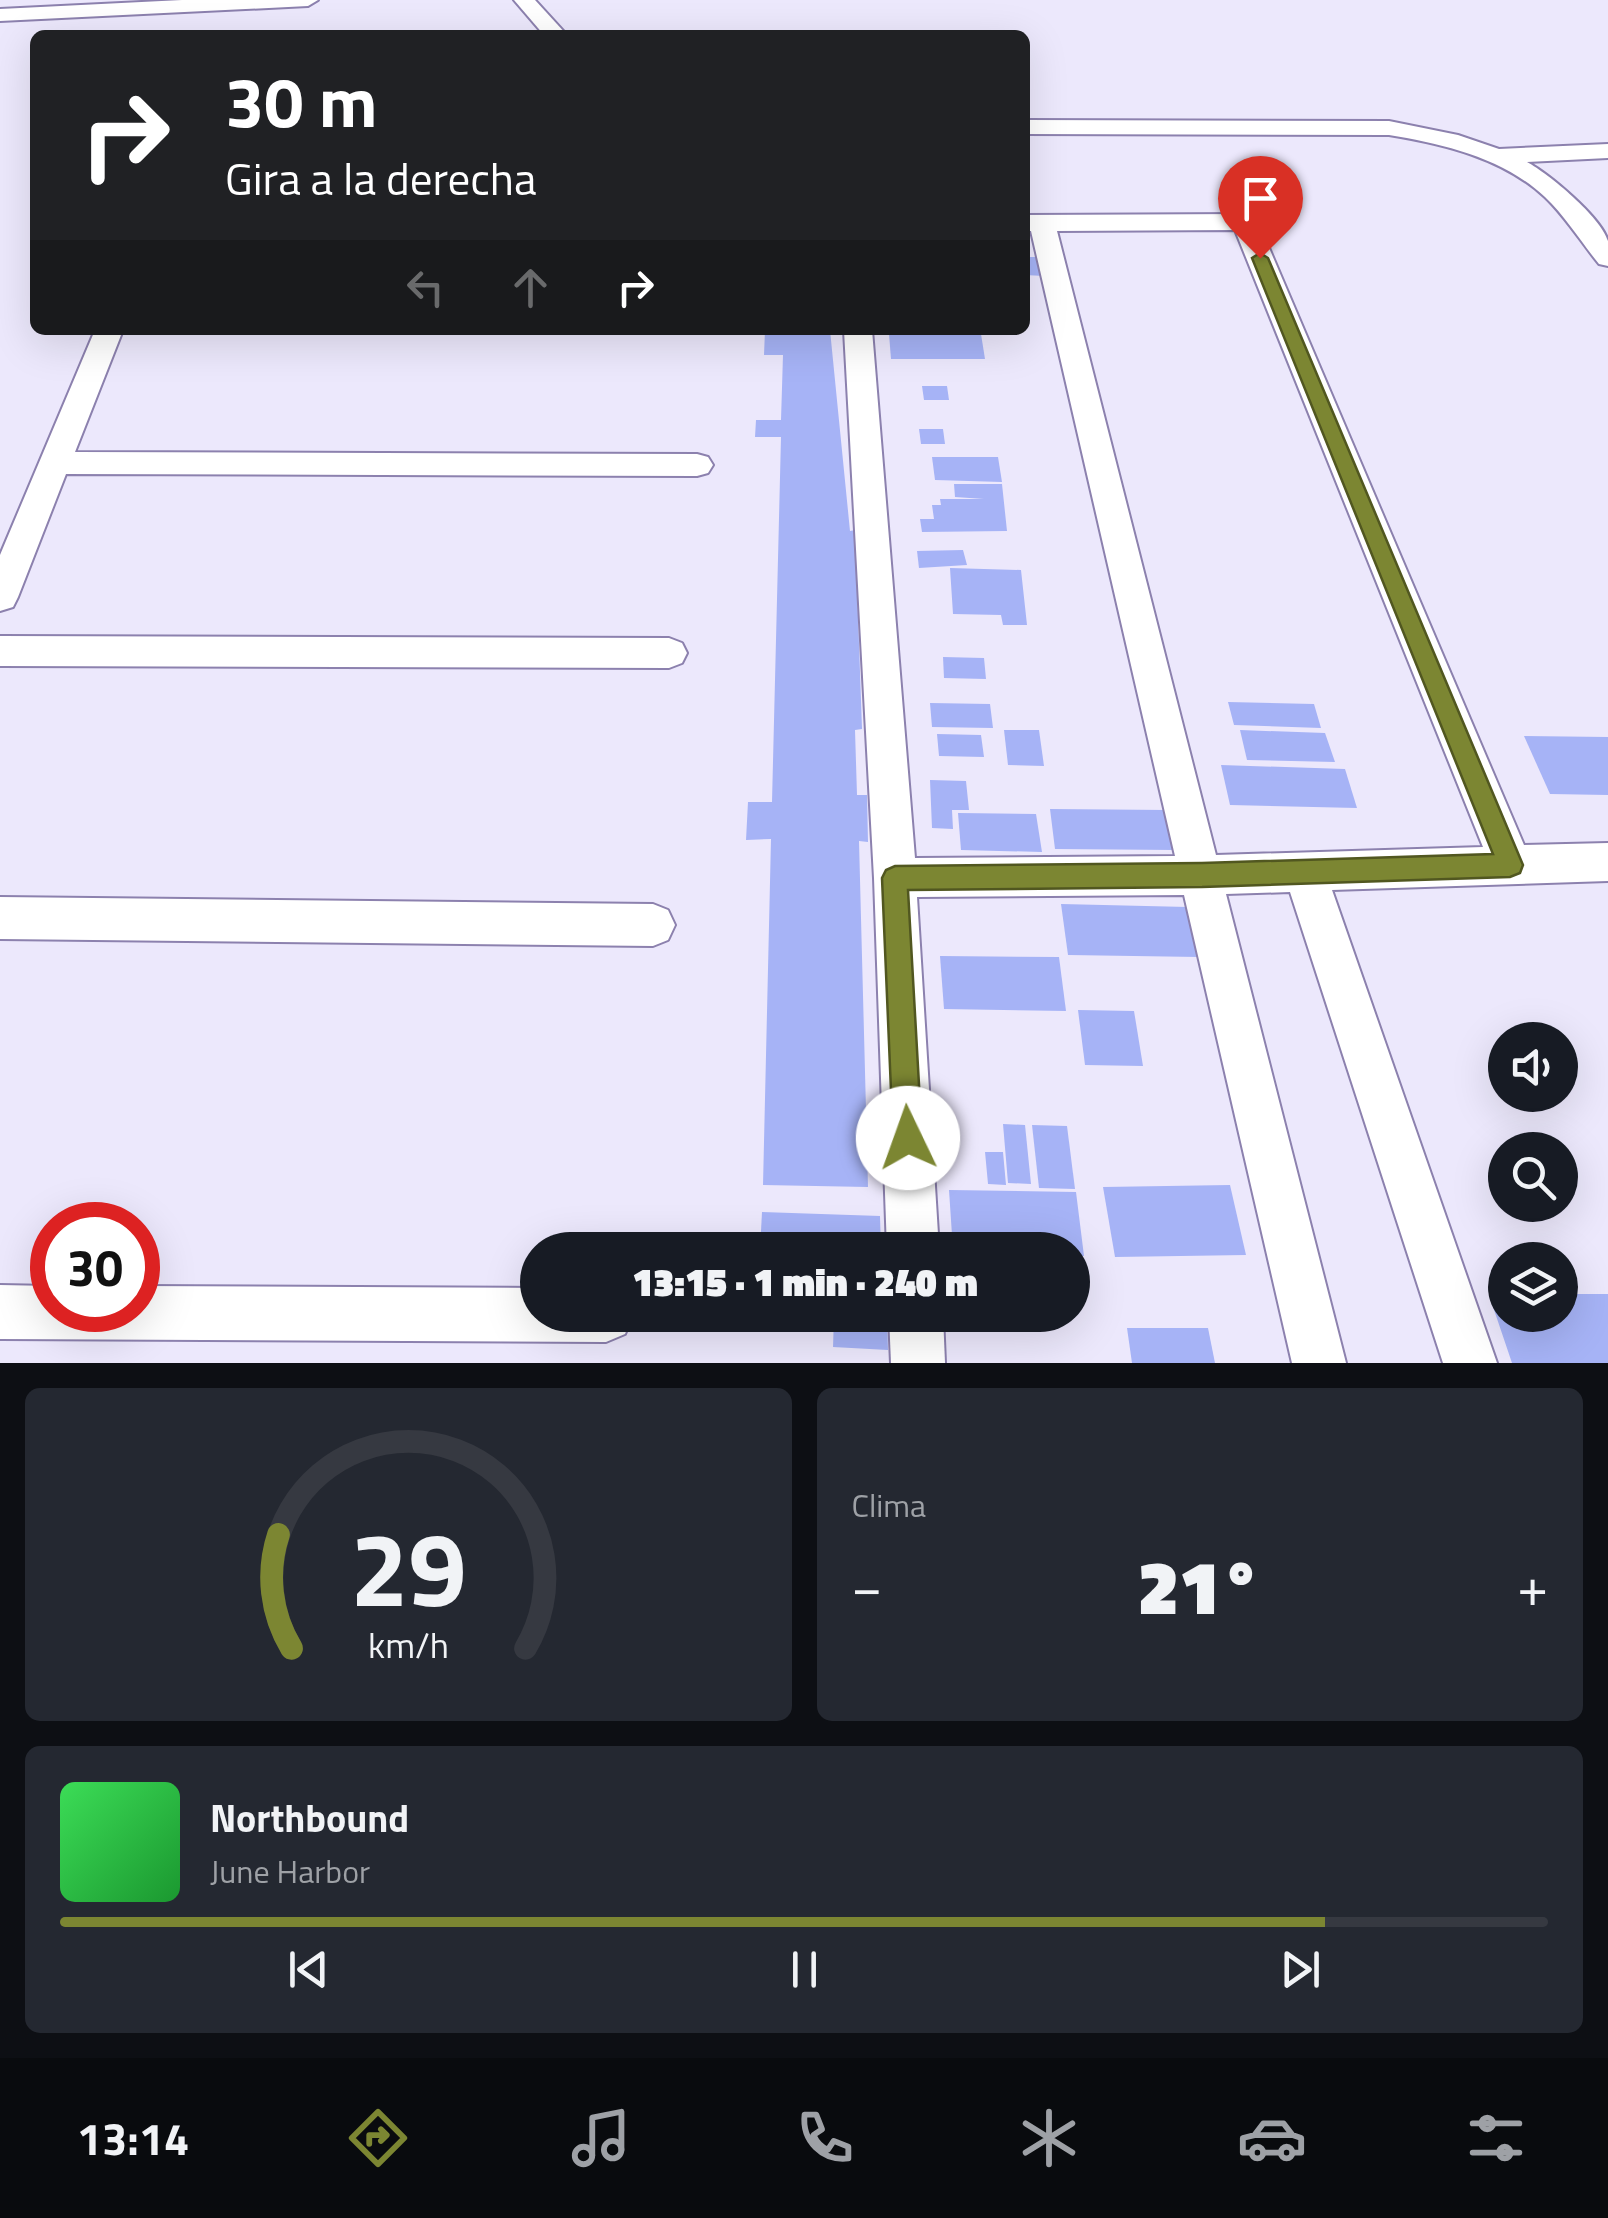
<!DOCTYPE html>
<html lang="es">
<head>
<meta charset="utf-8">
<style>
	body { margin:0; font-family:"Titillium Web",sans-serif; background:#242831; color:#f1f3f6; height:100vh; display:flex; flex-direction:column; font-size:38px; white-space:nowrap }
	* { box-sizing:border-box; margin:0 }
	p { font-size:32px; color:#9ea1a6 }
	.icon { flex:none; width:55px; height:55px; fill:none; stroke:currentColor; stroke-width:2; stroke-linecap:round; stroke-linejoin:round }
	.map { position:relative; height:1363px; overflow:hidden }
	.sheet { display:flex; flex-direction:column; gap:25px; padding:25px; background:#0d0f14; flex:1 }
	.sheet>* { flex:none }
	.hud { position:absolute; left:30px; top:30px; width:1000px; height:305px; border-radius:15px; box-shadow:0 10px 40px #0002; background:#202124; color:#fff; overflow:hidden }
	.tools { position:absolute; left:1488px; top:1022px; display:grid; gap:20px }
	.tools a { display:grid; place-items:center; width:90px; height:90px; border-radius:50%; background:#171b24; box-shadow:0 10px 40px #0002; font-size:50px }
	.speed { position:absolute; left:30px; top:1202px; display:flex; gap:20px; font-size:50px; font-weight:700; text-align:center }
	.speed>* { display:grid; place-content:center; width:130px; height:130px; border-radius:50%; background:#171b24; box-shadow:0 10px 40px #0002; line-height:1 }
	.speed .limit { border:15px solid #d22; background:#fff; color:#111 }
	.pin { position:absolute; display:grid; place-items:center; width:85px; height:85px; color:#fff; margin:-102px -42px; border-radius:50% 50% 50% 0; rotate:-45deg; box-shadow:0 0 10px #0007 }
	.pin .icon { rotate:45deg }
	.me { position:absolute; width:110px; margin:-55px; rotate:357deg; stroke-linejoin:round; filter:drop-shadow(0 0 8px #0008) }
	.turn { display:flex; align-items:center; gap:35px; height:210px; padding:0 30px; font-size:45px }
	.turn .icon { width:130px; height:130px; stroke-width:2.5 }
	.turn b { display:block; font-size:70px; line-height:85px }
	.lanes { display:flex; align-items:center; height:95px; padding:0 30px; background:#0003; justify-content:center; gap:50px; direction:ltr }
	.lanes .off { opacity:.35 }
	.big { font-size:75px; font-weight:800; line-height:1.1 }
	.sheet .widget { flex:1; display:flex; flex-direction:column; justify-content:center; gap:15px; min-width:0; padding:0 35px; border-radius:15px; background:#242831 }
	.sheet .dial { align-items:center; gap:0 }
	.dial svg { height:260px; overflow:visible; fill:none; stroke:#363941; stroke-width:7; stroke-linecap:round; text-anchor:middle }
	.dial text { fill:#f1f3f6; stroke:none }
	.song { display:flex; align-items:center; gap:30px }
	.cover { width:120px; height:120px; border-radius:15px; background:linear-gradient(135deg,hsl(130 70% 55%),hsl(130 70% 35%)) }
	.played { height:10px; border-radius:5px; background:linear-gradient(90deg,#7c8632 85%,#363941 85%) }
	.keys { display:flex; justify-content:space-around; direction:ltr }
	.heat { display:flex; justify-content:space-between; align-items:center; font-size:55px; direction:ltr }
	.sheet .tiles { flex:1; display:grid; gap:25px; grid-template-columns:1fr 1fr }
	.widget:last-child { grid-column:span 2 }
	.trip { position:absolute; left:520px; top:1232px; width:570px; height:100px; border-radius:50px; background:#171b24; box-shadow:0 10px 40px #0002; font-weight:800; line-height:100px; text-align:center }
	.menu { display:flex; height:160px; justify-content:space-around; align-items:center; background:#090b0e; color:#9ea1a6 }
	.menu .icon { width:70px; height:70px }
	.menu .on { color:#7c8632 }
	.menu b { font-size:45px; color:#f1f3f6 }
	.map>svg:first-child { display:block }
	.building { fill:#a6b3f6 }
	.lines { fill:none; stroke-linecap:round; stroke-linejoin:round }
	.minor-casing { stroke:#8c81ae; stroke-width:4 }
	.minor { fill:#fff; fill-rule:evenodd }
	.route { fill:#7c8632; stroke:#515720; stroke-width:2.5 }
</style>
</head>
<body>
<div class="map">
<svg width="1608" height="1363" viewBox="0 0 1608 1363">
	<rect width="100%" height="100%" fill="#ece8fc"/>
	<g class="building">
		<path d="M1025 257H1041L1044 276 1025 275Z"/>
		<path d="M765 330H830L850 531 855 530 862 729 855 730 857 795H867L868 842 859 841 868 1187 763 1185 771 839 746 840 748 802H772L781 437H755L756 420H781L783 355H764Z"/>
		<path d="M889 334H981L985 359H891Z"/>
		<path d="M922 386H947L949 400H924Z"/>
		<path d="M919 429H943L945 444H921Z"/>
		<path d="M932 457H998L1002 482 935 480Z"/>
		<path d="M954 484H1002L1007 531 922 532 920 519H934L932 505H941L940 499H984L955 497Z"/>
		<path d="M963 550 967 565 919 568 917 551Z"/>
		<path d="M950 568 1021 570 1027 625H1003L1001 615 953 614Z"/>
		<path d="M943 657 984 658 986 679 944 678Z"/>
		<path d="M1228 702 1314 704 1321 728 1234 725Z"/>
		<path d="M930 703 990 704 993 728 932 727Z"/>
		<path d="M1004 730H1039L1044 766 1008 765Z"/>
		<path d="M1240 730 1325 733 1335 762 1247 760Z"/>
		<path d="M937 734 981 735 984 757 939 756Z"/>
		<path d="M1524 736 1608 737V795L1550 794Z"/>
		<path d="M1221 765 1345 769 1357 808 1230 805Z"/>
		<path d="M930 780 966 781 969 810H952L953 829 932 828Z"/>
		<path d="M1050 809 1167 810 1175 850 1055 849Z"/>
		<path d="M958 813 1036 814 1042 852 961 850Z"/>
		<path d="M1061 904 1188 907 1199 957 1068 955Z"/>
		<path d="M940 956 1059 957 1066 1011 944 1009Z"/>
		<path d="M1078 1010 1134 1011 1143 1066 1085 1065Z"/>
		<path d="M1003 1124 1025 1125 1031 1184 1008 1183Z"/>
		<path d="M1032 1125 1067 1126 1075 1189 1039 1188Z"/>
		<path d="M985 1152H1003L1006 1185 988 1184Z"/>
		<path d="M1230 1185 1246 1255 1115 1257 1103 1187Z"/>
		<path d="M949 1190 1076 1192 1084 1256H1072V1250H953Z"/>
		<path d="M762 1212 880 1216 881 1250H760Z"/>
		<path d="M1560 1294H1608V1363H1512L1489 1295H1505V1315H1560Z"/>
		<path d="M834 1315H887L888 1350 833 1347Z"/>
		<path d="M1127 1328H1208L1215 1363H1132Z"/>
	</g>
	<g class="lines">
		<g class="minor-casing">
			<g id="minor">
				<path d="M182 0H318L308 6 0 21V9Z"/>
				<path d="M514 0H535L567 35H544Z"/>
				<path d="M1025 120 1389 121 1458 135 1499 149 1608 144V158L1527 162C1549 174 1601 217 1608 241 1608 248 1608 259 1608 266L1599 264C1581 242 1566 217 1545 197 1503 158 1444 144 1389 135L1025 134Z"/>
				<path d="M1245 214 1258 222 1524 845 1608 843V881L1332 890 1497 1363H1443L1290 892 1226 894 1346 1363H1292L1184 895 917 897 939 1250H887L874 878 844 330H872L915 858 1175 856 1031 231H1025V215ZM1235 230 1483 847 1216 855 1057 231Z"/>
				<path d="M95 330H123L75 452 697 454 708 457 713 465 708 473 697 476 66 474 18 597 13 607 0 611V555Z"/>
				<path d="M0 636 669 638 682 643 687 653 682 663 669 668 0 666Z"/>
				<path d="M0 897 653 904 668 910 675 925 668 940 653 946 0 939Z"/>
				<path d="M0 1285 52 1286V1310H138V1286L538 1288V1315H633L625 1334 606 1342 0 1339Z"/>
				<path d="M889 1315H943L945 1363H891Z"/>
			</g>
		</g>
		<use href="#minor" class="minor"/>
	</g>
	<path class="route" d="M1260 253 1268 258 1523 865 1520 873 1510 877 1202 887 908 890 922 1138 918 1149 908 1153 897 1149 893 1138 882 878 886 870 895 866 1202 863 1493 854 1252 258Z"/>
</svg>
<div class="tools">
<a><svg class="icon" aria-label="sound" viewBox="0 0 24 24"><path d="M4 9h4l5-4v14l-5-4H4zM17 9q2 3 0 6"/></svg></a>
<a><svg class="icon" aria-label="search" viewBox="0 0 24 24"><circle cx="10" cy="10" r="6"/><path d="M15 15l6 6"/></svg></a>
<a><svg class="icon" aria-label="layers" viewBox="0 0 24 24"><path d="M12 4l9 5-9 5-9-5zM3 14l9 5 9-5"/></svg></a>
</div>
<div class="speed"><div class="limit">30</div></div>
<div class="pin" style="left:1260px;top:258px;background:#d93025"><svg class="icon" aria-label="arrive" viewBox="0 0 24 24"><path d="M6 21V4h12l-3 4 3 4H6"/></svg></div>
<svg class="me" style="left:908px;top:1138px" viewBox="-20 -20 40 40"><circle r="19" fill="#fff"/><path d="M0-13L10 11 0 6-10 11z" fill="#7c8632"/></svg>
<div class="trip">13:15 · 1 min · 240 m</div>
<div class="hud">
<div class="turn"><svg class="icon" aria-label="right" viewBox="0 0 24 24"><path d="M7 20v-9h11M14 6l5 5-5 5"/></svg><div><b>30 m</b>Gira a la derecha</div></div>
<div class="lanes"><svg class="icon off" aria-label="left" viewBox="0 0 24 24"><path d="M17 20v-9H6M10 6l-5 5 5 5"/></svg><svg class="icon off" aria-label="ahead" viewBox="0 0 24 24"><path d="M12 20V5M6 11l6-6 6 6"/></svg><svg class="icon" aria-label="right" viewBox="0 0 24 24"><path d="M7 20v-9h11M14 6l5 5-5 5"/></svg></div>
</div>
</div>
<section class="sheet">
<div class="tiles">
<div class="widget dial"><svg viewBox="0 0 100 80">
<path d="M14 69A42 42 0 1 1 86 69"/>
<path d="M14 69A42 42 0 0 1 10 34" stroke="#7c8632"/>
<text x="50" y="56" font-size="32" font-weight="700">29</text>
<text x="50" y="72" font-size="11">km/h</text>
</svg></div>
<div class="widget"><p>Clima</p>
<div class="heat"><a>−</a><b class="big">21°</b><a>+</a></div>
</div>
<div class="widget">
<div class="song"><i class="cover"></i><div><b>Northbound</b><p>June Harbor</p></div></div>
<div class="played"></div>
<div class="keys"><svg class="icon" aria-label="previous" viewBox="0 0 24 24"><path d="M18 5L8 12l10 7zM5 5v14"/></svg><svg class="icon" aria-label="pause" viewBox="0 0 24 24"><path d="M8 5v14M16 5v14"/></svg><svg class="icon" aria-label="next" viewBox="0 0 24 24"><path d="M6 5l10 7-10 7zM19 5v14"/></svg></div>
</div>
</div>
</section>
<nav class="menu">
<b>13:14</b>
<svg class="icon on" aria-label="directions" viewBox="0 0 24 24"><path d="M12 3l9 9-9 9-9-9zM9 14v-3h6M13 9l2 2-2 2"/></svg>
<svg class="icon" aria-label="music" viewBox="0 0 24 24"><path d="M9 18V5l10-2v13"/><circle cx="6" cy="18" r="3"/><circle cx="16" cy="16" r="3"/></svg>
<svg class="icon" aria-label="phone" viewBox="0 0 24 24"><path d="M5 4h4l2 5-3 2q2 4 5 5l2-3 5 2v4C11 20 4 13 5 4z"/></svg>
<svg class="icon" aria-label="climate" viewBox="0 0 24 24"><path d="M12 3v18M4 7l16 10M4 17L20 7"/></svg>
<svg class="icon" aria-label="car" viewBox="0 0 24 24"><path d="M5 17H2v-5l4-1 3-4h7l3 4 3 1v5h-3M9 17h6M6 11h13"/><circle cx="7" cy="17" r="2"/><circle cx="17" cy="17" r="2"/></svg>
<svg class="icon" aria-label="filters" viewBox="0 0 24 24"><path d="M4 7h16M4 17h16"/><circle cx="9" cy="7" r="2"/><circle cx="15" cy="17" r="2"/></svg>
</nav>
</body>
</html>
